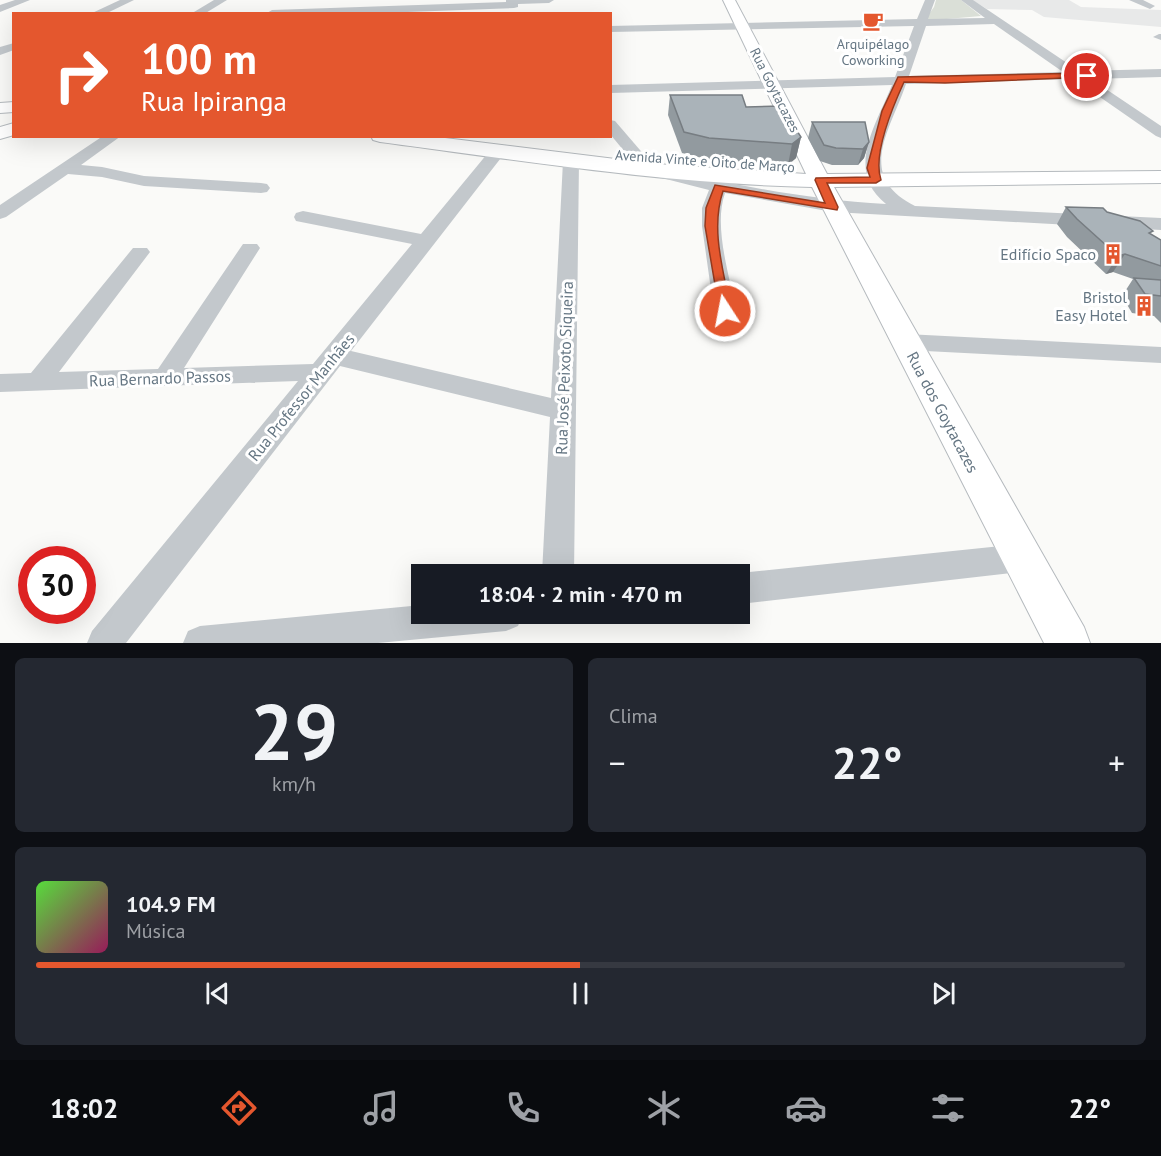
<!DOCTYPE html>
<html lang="pt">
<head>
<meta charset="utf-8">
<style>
	body { margin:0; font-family:"PT Sans",sans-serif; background:#242831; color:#f1f3f6; height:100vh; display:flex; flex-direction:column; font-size:22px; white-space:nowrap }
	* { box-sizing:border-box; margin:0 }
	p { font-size:20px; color:#9ea1a6 }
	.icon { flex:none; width:33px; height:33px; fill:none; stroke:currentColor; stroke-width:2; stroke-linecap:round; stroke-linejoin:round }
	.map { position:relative; height:643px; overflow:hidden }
	.side { display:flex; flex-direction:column; gap:15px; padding:15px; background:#0d0f14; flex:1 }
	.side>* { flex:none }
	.hud { position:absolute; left:12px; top:12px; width:600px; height:126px; border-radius:0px; box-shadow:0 6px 24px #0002; background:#e4572e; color:#fff; overflow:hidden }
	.speed { position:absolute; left:18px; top:546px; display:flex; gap:12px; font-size:30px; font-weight:700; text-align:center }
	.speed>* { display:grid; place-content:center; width:78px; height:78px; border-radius:50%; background:#171b24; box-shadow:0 6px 24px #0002; line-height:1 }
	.speed .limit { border:9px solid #d22; background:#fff; color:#111 }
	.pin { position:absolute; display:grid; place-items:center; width:51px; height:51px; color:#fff; margin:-26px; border:3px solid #fff; border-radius:50%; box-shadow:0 2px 6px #0007 }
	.me { position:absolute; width:66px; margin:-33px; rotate:349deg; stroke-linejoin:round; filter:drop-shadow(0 0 4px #0008) }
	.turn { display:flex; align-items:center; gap:21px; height:126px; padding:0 30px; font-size:27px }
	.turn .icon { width:78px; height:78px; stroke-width:2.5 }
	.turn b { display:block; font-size:42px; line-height:51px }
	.big { font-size:45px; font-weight:600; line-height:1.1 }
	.side .widget { flex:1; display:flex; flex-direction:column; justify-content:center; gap:9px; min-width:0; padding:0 21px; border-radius:9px; background:#242831 }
	.side .dial { align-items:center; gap:0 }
	.dial b { font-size:78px; line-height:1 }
	.song { display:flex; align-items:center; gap:18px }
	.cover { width:72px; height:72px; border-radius:9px; background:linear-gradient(135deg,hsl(110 70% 55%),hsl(330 70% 35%)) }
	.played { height:6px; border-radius:3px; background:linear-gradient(90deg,#e4572e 50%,#363941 50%) }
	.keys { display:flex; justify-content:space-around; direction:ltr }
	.heat { display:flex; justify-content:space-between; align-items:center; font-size:33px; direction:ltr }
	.side .tiles { flex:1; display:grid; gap:15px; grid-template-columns:1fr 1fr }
	.widget:last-child { grid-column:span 2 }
	.trip { position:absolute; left:411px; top:564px; width:339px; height:60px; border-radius:0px; background:#171b24; box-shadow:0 6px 24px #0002; font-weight:600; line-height:60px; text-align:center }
	.tabs { display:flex; height:96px; justify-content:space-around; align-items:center; background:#090b0e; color:#9ea1a6 }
	.tabs .icon { width:42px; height:42px }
	.tabs .active { color:#e4572e }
	.tabs b { font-size:27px; color:#f1f3f6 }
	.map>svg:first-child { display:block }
	.built { fill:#e8e9e9 }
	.green { fill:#dadfd7 }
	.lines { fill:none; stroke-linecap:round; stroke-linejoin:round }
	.major-casing { stroke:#b5babe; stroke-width:2 }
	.minor { fill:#c3c8cc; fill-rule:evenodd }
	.major { fill:#fff; fill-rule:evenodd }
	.wall { fill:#929a9f }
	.shaded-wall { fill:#777d82 }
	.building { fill:#aab3b9; stroke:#777d82; stroke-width:1.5 }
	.route { fill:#e4572e; stroke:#94391e; stroke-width:1.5 }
	.labels { text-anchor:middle; stroke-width:6; stroke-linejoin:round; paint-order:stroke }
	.far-poi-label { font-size:14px; fill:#657683; stroke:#fff }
	.far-street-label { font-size:14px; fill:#657683; stroke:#fff }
	.poi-label { font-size:16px; fill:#657683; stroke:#fff; text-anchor:end }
	.street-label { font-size:16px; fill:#657683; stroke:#fff }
</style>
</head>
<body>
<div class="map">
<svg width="1161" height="643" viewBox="0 0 1161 643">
	<rect width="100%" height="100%" fill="#fafaf8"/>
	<path class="built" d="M972 0H1069L1081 7 1161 10V27L1044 17 1032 10 987 9Z"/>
	<path class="green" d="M936 0H961L981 16 924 21 934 7Z"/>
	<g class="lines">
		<g class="major-casing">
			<g id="major">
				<path d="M723 0H735L827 174 1161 171V183L834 187 1084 627 1090 643H1044L812 187C667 184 524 161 380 142L373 140 371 136H429L656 164 806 174Z"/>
				<path d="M14 102V112L0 113V103Z"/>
				<path d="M14 123V135L0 139V127Z"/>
			</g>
		</g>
		<g class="minor">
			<path d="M15 0H30L0 12V5Z"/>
			<path d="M120 0H134L105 14H90Z"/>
			<path d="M214 0H227L204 14 194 12Z"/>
			<path d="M506 0H554L549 3 518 4V7L514 8 353 14 267 13 272 10 506 2Z"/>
			<path d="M925 0H935L928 19 985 18 961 0H973L1079 71 1161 69V77L1091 79 1161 126V138L1156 136 1074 79 906 84C890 131 855 176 915 206L1161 218V230L833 212 725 193C713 227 730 276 736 311L733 316 725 318 717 316 714 311 702 226V208L709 190 658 177 656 173 658 169 664 168C737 186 811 200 886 204 844 171 877 123 892 85L610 93V85L895 77 914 26 610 32V26L917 19ZM994 24 1063 72 909 76 926 26Z"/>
			<path d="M1129 0H1143L1155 6 1150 9Z"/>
			<path d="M1159 34H1161V40L1153 37Z"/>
			<path d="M14 43V50L0 55V47Z"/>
			<path d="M610 120 615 121 646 157 648 160 646 163H634L610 134Z"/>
			<path d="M103 136H121L81 165 102 167 144 176 261 183 267 184 270 188 267 192 261 193 144 186 102 177 68 174 6 217 0 219V205Z"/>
			<path d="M498 146 504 148 506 151 504 154 351 351 551 398 563 161 571 156 577 158 579 161 574 574H542L550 417 340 366 126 643H87L92 631 298 381 0 392V374L31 373 133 248H147L150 252 59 372 158 369 243 244H257L260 248 184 368 313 364 412 244 296 221 294 217 296 213 303 211 421 234 492 148Z"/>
			<path d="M906 334 1161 347V363L906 350 898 348 894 342 898 336Z"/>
			<path d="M1021 544 1032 548 1037 558 1032 568 1021 572 740 604V574H737L740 573Z"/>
			<path d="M422 605V614H523L518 626 506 631 378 643H183L188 631 200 626Z"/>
		</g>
		<use href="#major" class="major"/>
	</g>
	<g class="wall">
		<path d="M670 95 746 107 801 137 796 158 788 165 706 159 682 153 668 115Z"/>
		<path d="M812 122 869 142 864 158 858 165H832L820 161 808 138Z"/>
		<path d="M1066 207 1107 212 1161 240V323L1154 316 1132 313 1122 296 1133 279 1113 272 1106 274 1067 237 1057 224Z"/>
	</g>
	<g class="shaded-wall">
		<path d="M801 137 796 158 788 165 792 144Z"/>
		<path d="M869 142 864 158 858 165 863 149Z"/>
		<path d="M1125 254 1113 272 1106 274 1118 256Z"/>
	</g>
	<g class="building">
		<path d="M670 95H742L746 107 781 106 801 137 792 144 709 138 684 132Z"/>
		<path d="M812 122H865L869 142 863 149 836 148 824 145Z"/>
		<path d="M1066 207 1103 208 1107 212 1140 221 1153 231 1149 233 1161 240V266L1125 254 1118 256 1077 219Z"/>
		<path d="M1134 278 1161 280V296L1145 294Z"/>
	</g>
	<path class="route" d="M1087 73 1091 76 1090 77 945 83 904 82C893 106 872 154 881 180L876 183H827L838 207 837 210 723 191C710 230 724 272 731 311L729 314H720L705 226 706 208 715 185 825 203 815 180 816 178 870 177 867 168 882 111 898 77Z"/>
	<defs>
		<g id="cafe-bare" transform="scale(1.62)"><path d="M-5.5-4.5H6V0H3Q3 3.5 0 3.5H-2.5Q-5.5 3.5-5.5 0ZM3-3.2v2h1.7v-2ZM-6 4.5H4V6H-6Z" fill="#e4572e" stroke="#fff" stroke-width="2.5" paint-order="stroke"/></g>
		<g id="building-bare" transform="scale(1.62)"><path d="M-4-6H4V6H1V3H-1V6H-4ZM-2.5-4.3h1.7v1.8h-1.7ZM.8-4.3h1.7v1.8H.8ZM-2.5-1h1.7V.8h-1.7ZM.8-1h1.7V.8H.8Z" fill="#e4572e" stroke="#fff" stroke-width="2.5" paint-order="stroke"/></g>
	</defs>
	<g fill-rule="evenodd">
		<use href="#cafe-bare" x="873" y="21"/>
		<use href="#building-bare" x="1113" y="254"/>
		<use href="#building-bare" x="1144" y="306"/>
	</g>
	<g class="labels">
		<g class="far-poi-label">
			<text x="873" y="49">Arquipélago<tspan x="873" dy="16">Coworking</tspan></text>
		</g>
		<g class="far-street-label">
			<text transform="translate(775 90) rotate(63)" y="5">Rua Goytacazes</text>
			<text transform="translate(705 161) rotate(4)" y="5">Avenida Vinte e Oito de Março</text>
		</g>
		<g class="poi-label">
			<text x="1096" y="260">Edifício Spaco</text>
			<text x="1127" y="303">Bristol<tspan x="1127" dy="18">Easy Hotel</tspan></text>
		</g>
		<g class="street-label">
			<text transform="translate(564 368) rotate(-88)" y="6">Rua José Peixoto Siqueira</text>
			<text transform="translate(160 378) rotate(-2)" y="6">Rua Bernardo Passos</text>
			<text transform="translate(301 397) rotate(-51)" y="6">Rua Professor Manhães</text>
			<text transform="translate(943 412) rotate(62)" y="6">Rua dos Goytacazes</text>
		</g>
	</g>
</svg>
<div class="speed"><div class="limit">30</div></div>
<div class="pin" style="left:1087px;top:76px;background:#d93025"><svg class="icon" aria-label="arrive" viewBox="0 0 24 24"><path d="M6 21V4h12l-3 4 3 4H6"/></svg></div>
<svg class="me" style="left:725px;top:311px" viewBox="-20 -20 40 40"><circle r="17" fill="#e4572e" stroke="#fff" stroke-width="3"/><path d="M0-11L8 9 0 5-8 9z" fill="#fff"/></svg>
<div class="trip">18:04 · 2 min · 470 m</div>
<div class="hud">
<div class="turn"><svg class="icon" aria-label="right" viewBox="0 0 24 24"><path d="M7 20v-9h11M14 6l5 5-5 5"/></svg><div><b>100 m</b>Rua Ipiranga</div></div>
</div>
</div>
<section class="side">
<div class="tiles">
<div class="widget dial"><b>29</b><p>km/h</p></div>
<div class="widget"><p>Clima</p>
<div class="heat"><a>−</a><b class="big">22°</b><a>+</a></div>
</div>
<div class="widget">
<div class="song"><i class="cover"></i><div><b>104.9 FM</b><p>Música</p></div></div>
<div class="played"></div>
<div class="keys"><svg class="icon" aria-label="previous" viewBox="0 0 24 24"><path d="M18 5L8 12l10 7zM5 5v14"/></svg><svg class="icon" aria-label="pause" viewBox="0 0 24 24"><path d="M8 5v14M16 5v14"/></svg><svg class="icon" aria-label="next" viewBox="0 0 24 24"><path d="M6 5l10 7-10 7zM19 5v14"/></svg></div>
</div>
</div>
</section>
<nav class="tabs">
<b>18:02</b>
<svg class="icon active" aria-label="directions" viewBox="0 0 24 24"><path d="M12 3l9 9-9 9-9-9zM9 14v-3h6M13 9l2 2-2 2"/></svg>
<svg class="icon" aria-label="music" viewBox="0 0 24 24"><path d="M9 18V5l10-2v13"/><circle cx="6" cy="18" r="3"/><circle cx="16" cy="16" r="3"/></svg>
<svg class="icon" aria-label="phone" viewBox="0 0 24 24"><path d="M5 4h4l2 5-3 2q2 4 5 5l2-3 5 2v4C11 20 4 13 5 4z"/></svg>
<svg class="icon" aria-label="climate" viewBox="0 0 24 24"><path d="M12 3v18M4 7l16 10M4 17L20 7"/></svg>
<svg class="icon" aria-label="car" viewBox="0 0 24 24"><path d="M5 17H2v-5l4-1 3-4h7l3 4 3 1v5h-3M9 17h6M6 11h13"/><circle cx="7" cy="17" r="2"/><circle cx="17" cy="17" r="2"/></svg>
<svg class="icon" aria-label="filters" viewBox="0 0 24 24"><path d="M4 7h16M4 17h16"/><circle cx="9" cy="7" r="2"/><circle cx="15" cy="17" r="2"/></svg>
<b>22°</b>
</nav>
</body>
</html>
